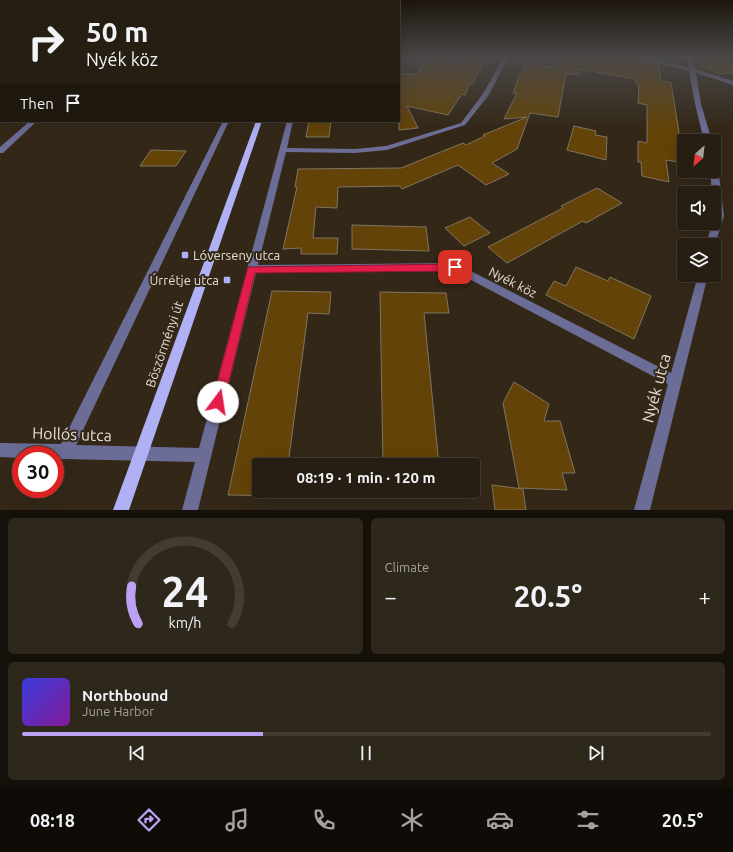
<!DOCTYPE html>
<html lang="en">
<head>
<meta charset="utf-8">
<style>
	body { margin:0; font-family:Ubuntu,sans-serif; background:#2e271b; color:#f1f3f6; height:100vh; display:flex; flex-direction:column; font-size:15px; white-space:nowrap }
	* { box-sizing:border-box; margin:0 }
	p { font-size:13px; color:#a4a29f }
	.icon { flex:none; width:22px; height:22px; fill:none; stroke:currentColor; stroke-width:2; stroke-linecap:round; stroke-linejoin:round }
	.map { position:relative; height:510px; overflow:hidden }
	.side { display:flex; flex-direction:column; gap:8px; padding:8px; background:#15100a; flex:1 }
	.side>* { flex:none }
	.top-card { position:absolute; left:0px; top:0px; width:400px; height:122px; box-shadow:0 4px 16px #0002,0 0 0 1px #423c32; background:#261e12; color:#f1f3f6; overflow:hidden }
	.needle { width:26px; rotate:208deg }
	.buttons { position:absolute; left:677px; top:134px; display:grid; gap:8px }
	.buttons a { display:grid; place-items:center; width:44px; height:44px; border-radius:4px; background:#261e12; box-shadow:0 4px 16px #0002,0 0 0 1px #423c32; font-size:20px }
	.speed { position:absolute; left:12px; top:446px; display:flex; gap:8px; font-size:20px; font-weight:700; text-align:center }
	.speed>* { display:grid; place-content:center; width:52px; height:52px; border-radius:50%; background:#261e12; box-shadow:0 4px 16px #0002,0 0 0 1px #423c32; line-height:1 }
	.speed .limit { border:6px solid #d22; background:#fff; color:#111 }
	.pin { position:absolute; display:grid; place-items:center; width:34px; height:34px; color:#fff; margin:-17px; border-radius:8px; box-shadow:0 2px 6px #0006 }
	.me { position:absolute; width:44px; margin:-22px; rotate:14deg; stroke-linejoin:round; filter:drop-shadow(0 0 3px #0008) }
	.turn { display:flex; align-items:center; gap:14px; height:84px; padding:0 20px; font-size:18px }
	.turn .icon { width:52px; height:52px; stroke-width:2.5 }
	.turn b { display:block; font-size:28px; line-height:34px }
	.then { display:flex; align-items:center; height:38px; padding:0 20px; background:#0003; gap:8px; font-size:15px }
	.big { font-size:30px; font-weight:700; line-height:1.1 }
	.side .widget { flex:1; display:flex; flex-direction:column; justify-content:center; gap:6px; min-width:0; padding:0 14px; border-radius:6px; background:#2e271b }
	.side .dial { align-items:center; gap:0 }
	.dial svg { height:104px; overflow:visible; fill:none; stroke:#423c32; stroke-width:7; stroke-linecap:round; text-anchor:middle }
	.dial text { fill:#f1f3f6; stroke:none }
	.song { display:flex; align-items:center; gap:12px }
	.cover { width:48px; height:48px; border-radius:6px; background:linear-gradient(135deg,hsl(240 70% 55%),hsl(290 70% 35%)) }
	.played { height:4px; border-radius:2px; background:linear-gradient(90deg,#bca0f2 35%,#423c32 35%) }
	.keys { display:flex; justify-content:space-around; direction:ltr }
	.heat { display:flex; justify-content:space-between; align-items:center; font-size:22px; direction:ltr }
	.side .tiles { flex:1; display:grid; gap:8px; grid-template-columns:1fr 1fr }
	.widget:last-child { grid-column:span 2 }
	.trip { position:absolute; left:252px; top:458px; width:228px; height:40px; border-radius:4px; background:#261e12; box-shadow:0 4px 16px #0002,0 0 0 1px #423c32; font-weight:700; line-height:40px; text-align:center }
	.dock { display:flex; height:64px; justify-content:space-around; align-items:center; background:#0f0c07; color:#a4a29f }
	.dock .icon { width:28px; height:28px }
	.dock .current { color:#bca0f2 }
	.dock b { font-size:18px; color:#f1f3f6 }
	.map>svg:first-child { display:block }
	.building { fill:#634307; stroke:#817462 }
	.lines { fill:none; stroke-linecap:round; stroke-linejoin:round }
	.minor { fill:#6c6d96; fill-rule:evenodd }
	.major { fill:#b0b1f5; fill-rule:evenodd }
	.route { fill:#e11d48; stroke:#92132f }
	.poi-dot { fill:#aeaefb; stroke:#332818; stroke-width:1.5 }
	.labels { text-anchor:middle; stroke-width:4; stroke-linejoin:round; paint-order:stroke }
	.poi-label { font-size:13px; fill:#e4ddd3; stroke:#332818; text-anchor:start }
	.street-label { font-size:13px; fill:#e4ddd3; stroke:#332818 }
	.near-street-label { font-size:16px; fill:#e4ddd3; stroke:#332818 }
</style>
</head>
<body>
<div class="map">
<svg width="733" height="510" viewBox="0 0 733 510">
	<rect width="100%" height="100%" fill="#332818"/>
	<g class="building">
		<path d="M467 57H485L478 74H477L473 84 470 83 465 95 462 94 448 115 407 106 418 128 399 130V74H418L425 59 464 63Z"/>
		<path d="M554 57H629L630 58 658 65 661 81 671 83 684 163 666 160 669 182 642 176 641 162H638V141L647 143V105L638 103 639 84 636 83 635 79 579 69 578 75 566 73 558 117 530 113 517 149 492 163 509 174 486 185 458 165 402 189 400 186 338 187 337 208 316 207 313 238H338L337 254H301V248L283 249 297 187H295L298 169 401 168 463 143 466 145 485 136 483 135 527 117 504 119 517 93H513L521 72 527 63 555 68 556 66 553 65Z"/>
		<path d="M693 57 728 58 733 73 719 74 694 60Z"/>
		<path d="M309 121H331L329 137H306Z"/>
		<path d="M574 126 596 131 595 135 607 137 606 160 567 150Z"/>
		<path d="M151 150 186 151 176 166H140Z"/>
		<path d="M597 188 622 203 586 223 583 221 507 263 488 247 563 208 561 206Z"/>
		<path d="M470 217 490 233 464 246 445 228Z"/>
		<path d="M352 225 426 227 429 251 352 249Z"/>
		<path d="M576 267 608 281 610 277 651 296 634 339 546 295 554 281 566 286Z"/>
		<path d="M272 291 331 292 329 314 308 313 288 465H259V491H284V496L228 495Z"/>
		<path d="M380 292 446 293 449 313H424L439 465H383Z"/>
		<path d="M514 382 549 404 544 421H560L575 473H562L567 490 519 488 503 403Z"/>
		<path d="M492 485 523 489 526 510H495Z"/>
		<path d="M383 491H441L442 498H383Z"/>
	</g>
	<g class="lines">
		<g class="minor">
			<path d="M504 57H509L488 96 465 125 387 150 355 153 286 152 258 265 455 263 671 373 698 275H708L650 510H634L668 384 454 271 256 273 198 510H182L195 462 65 459H55V455H21V458L0 457V443L61 444 223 121H229L76 445 199 448 287 121H293L287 148 355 149 386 146 461 123 482 95Z"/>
			<path d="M630 57H639L689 67 687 57H692L695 69 733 81V85L696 73 701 104 712 141H704L695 104 689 71Z"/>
			<path d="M30 121H37L3 153H0V147Z"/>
			<path d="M714 165 718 167 724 216 714 248V245H706L712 223H714V193H712L710 171H714Z"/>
		</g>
		<path class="major" d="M256 121H262L129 510H113Z"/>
	</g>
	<linearGradient id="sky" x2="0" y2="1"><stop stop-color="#1c160d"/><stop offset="0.45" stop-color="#4a4848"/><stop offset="1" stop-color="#4a4848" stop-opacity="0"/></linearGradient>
	<rect width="733" height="128" fill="url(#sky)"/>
	<path class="route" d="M455 264 460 267 455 271 255 273 224 402 222 406 218 408 213 406 212 402 248 267Z"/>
	<g class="poi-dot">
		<rect x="181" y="251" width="8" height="8" rx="2"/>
		<rect x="223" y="276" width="8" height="8" rx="2"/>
	</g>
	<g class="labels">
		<g class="poi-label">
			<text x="193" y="260">Lóverseny utca</text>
			<text x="219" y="285" text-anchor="end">Úrrétje utca</text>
		</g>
		<g class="street-label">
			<text transform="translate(513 282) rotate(27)" y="5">Nyék köz</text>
			<text transform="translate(164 344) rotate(-71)" y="5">Böszörményi út</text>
		</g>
		<g class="near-street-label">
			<text transform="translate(656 388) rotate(-75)" y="6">Nyék utca</text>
			<text transform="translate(72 434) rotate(2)" y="6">Hollós utca</text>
		</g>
	</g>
</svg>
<div class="buttons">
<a><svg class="needle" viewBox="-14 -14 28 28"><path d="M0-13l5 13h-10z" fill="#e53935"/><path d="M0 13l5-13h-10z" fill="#a4a29f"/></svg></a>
<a><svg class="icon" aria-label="sound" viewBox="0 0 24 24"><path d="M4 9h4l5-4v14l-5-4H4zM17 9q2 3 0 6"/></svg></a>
<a><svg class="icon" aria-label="layers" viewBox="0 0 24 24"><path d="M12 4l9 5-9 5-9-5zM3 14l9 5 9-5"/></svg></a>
</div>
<div class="speed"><div class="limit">30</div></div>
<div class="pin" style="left:455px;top:267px;background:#d93025"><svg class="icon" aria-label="arrive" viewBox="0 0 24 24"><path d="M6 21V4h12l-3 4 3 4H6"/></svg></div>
<svg class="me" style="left:218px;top:402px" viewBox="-20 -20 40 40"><circle r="19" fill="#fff"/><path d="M0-13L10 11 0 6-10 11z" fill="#e11d48"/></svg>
<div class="trip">08:19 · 1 min · 120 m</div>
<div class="top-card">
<div class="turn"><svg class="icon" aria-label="right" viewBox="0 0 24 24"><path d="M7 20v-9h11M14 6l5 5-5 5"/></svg><div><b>50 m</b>Nyék köz</div></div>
<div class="then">Then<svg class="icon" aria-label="arrive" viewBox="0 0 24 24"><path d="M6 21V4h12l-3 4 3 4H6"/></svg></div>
</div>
</div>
<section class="side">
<div class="tiles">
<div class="widget dial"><svg viewBox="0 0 100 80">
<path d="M14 69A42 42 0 1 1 86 69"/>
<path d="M14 69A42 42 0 0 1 9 40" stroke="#bca0f2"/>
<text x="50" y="56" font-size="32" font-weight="700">24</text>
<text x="50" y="72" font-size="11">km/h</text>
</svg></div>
<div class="widget"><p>Climate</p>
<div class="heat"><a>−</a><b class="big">20.5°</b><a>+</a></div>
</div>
<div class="widget">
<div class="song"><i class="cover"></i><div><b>Northbound</b><p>June Harbor</p></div></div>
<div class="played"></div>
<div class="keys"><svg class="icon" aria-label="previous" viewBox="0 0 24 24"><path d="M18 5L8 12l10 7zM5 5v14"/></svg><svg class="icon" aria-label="pause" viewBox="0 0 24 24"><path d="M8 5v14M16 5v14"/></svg><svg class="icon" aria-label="next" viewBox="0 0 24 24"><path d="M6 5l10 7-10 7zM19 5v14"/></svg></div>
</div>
</div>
</section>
<nav class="dock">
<b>08:18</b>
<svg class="icon current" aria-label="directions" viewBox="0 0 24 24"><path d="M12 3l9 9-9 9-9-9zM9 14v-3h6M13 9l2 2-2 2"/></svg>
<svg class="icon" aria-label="music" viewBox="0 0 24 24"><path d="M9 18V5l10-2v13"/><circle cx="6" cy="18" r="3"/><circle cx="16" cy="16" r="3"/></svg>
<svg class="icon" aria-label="phone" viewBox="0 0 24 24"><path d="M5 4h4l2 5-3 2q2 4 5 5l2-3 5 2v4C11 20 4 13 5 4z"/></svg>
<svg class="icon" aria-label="climate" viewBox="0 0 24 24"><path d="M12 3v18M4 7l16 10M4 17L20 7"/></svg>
<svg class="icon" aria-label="car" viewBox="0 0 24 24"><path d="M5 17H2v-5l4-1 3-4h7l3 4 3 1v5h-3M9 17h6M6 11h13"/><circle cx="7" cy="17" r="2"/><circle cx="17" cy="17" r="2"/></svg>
<svg class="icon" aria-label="filters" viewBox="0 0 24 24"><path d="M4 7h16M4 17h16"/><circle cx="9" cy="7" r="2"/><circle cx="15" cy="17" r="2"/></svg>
<b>20.5°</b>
</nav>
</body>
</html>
